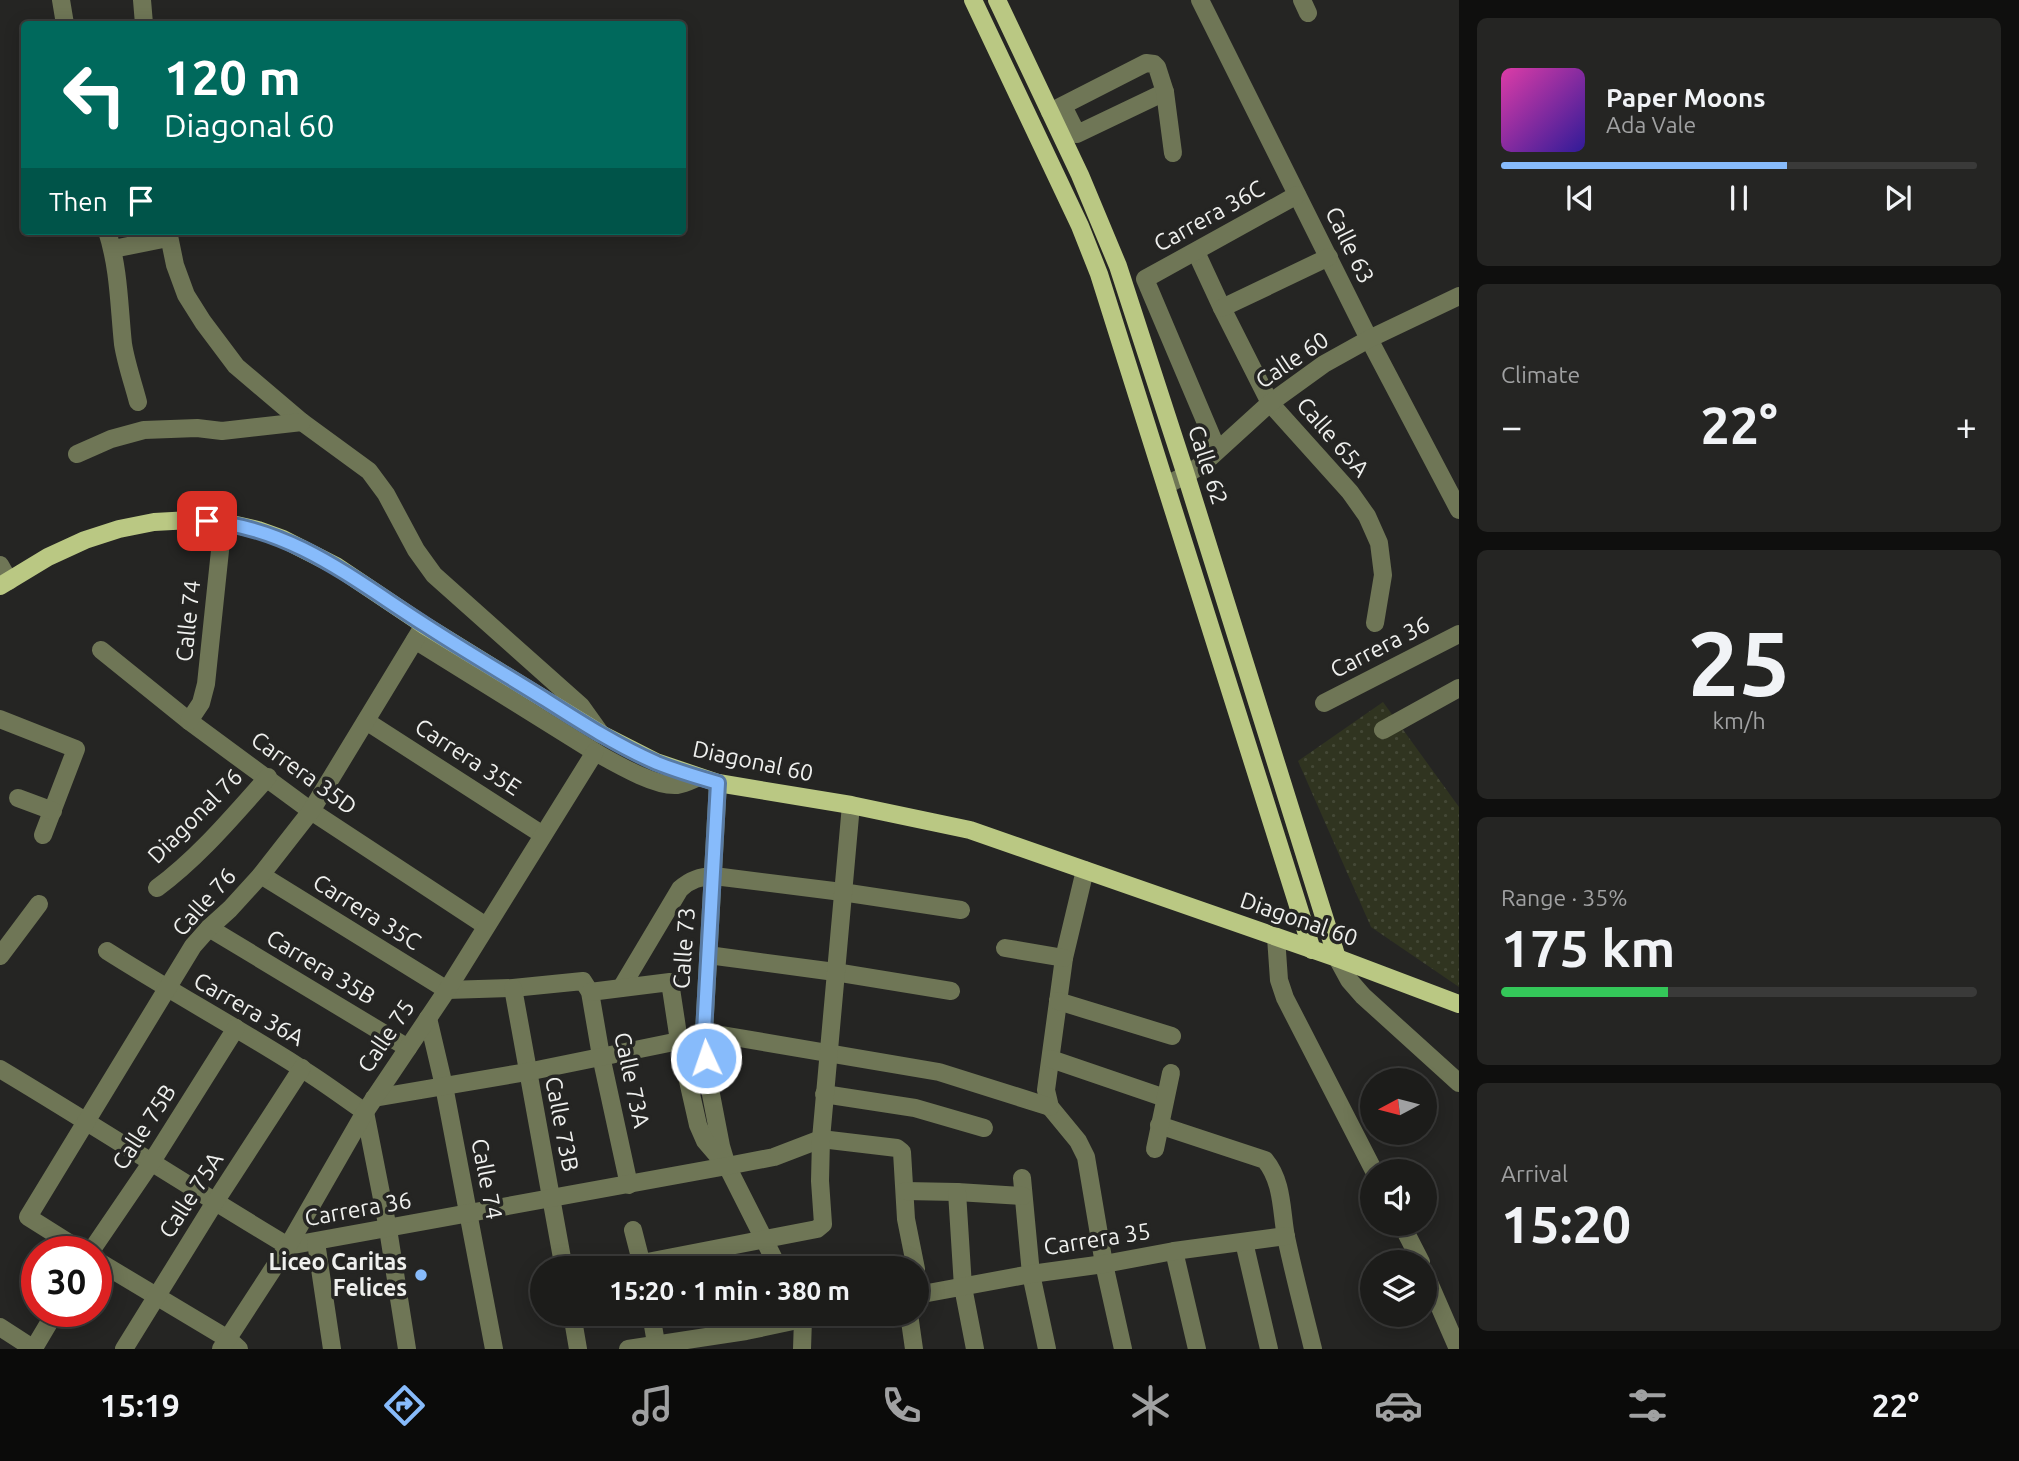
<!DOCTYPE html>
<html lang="en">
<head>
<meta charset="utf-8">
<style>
	body { margin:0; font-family:Ubuntu,sans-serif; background:#252523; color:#f1f3f6; height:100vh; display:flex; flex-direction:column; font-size:26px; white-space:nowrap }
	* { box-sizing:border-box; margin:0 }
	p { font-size:23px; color:#a0a1a2 }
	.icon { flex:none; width:38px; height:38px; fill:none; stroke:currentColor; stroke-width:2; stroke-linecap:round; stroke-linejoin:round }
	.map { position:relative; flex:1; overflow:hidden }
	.sheet { display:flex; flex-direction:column; gap:18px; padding:18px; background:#0f0f0e; width:560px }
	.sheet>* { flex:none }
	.guide { position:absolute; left:21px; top:21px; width:665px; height:214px; border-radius:7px; box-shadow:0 4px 18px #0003,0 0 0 2px #3a3a39; background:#00695c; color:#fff; overflow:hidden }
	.needle { width:46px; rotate:263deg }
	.controls { position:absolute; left:1360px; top:1068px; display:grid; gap:14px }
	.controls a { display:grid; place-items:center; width:77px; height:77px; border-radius:50%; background:#1c1c1a; box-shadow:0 4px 18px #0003,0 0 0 2px #3a3a39; font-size:35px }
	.speed { position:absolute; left:21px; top:1236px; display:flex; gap:14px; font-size:35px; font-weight:700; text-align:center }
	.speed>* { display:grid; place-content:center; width:91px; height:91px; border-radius:50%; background:#1c1c1a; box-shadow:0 4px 18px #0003,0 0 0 2px #3a3a39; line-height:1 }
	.speed .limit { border:10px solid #d22; background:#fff; color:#111 }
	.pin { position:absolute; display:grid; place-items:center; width:60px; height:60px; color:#fff; margin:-30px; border-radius:14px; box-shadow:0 4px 10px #0006 }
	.me { position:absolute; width:77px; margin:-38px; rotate:357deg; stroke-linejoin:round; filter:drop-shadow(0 0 5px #0008) }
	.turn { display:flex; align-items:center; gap:24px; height:147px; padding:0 28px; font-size:32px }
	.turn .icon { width:91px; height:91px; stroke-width:2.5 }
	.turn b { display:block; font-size:49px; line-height:60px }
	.then { display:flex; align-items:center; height:66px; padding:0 28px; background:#0003; gap:14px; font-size:26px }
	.big { font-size:52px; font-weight:700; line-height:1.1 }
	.sheet .widget { flex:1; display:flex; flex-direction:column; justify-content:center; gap:10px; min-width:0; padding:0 24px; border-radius:10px; background:#252523 }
	.sheet .dial { align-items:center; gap:0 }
	.dial b { font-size:91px; line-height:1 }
	.song { display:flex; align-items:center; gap:21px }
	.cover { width:84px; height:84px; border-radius:10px; background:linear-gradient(135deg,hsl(320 70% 55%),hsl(250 70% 35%)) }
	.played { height:7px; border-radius:4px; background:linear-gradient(90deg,#87bbfb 60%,#3a3a39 60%) }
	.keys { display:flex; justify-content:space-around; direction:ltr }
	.heat { display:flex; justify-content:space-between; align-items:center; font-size:38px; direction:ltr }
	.charge { height:10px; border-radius:5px; background:linear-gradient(90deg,#34c759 35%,#3a3a39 0) }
	.trip { position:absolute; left:530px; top:1256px; width:399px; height:70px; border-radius:35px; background:#1c1c1a; box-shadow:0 4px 18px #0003,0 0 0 2px #3a3a39; font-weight:700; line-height:70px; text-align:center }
	.menu { display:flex; height:112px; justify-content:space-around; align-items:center; background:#0b0b0a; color:#a0a1a2 }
	.menu .icon { width:49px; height:49px }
	.menu .current { color:#87bbfb }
	.menu b { font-size:32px; color:#f1f3f6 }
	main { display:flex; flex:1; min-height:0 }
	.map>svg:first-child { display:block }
	.park { fill:url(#park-dots) }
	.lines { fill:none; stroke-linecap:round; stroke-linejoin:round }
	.minor { stroke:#6f7656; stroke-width:18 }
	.major { stroke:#bac883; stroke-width:18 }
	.route-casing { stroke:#587aa3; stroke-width:18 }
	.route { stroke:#87bbfb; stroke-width:12 }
	.poi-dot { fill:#87bbfb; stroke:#252523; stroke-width:2.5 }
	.labels { text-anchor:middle; stroke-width:7; stroke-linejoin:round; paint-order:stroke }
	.street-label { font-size:23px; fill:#eff0ee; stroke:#252523 }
	.poi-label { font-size:23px; font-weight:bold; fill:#eff0ee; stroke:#252523; text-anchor:end }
</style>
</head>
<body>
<main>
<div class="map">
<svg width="1459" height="1349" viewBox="0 0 1459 1349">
	<defs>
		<pattern id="park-dots" width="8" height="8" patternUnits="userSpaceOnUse" patternTransform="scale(1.75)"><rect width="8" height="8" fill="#303420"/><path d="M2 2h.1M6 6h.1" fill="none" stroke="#444836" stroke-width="1.8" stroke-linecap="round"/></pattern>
	</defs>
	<rect width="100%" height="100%" fill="#252523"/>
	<path class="park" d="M1383 702 1459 807V987L1371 927 1298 761Z"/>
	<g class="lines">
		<g class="minor">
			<path d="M61 0 65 24"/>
			<path d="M142 0 144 24"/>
			<path d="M1200 0 1369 339 1459 510"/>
			<path d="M1302 0 1308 13"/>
			<path d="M1063 106 1077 134 1165 92"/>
			<path d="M1050 112 1146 63 1154 64 1157 67 1165 92 1173 153"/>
			<path d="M107 231C119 268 119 306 123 344 126 363 133 383 138 402"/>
			<path d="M168 231 175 265 186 295 203 322 236 366 302 422 369 471 386 494 416 550 434 575 581 706 601 734"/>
			<path d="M113 249 168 238"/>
			<path d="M1196 252 1222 308 1270 403 1350 492 1367 516 1379 543 1383 575 1375 623"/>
			<path d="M1222 308 1329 257"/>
			<path d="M1217 449 1145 279 1297 195"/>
			<path d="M77 454 111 439 144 430 197 428 222 431 302 422"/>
			<path d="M1166 485 1186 475 1204 463 1270 403 1324 364 1369 339 1459 296"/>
			<path d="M0 565 9 581"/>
			<path d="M415 640 595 752C615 763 655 787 677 785 685 784 692 780 699 777"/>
			<path d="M101 650 189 721 311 811 486 926"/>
			<path d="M1324 703 1459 634"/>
			<path d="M0 719 76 749 43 835"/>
			<path d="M189 721 201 703 206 684 223 522"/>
			<path d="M366 721 543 835"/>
			<path d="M1383 730 1459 688"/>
			<path d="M718 783 704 1032 709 1084 721 1146 727 1166 779 1269"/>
			<path d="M18 798 53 811"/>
			<path d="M1085 870 1064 958 1046 1090 1050 1107 1078 1141 1086 1157 1104 1264 1123 1349"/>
			<path d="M261 875 447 990 513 988 583 981 590 992 601 1056 629 1185"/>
			<path d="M157 888C199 857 233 816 268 777"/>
			<path d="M209 928 408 1048"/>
			<path d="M1276 937 1279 980 1285 998 1374 1171"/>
			<path d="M1005 948 1064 958"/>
			<path d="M107 951C170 991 236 1027 299 1067 322 1081 343 1097 365 1112L388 1229 407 1349"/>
			<path d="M708 955 835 972 951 991"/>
			<path d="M0 956 39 904"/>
			<path d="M1337 958 1349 980 1363 996 1459 1083"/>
			<path d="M513 988 564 1269"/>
			<path d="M621 988 680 889C691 879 700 877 714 876L842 892 961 910"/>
			<path d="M590 992 670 982 679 1041 698 1125 705 1141 723 1162"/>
			<path d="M1058 1001 1172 1036"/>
			<path d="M428 1018 444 1086 494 1349"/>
			<path d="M704 1032 939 1072 1050 1107"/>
			<path d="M1051 1059 1165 1098"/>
			<path d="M0 1069C97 1127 191 1188 288 1246L727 1166 774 1157 821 1139 897 1148 902 1152 906 1219 916 1269"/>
			<path d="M824 1094 915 1108 984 1128"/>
			<path d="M374 1098 527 1072 679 1041"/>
			<path d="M1159 1125 1265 1160C1283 1182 1281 1210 1286 1237 1294 1275 1304 1312 1313 1349"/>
			<path d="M1155 1149 1171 1073"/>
			<path d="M1022 1178 1031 1274 1047 1349"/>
			<path d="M905 1191 957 1192 1023 1196"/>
			<path d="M957 1192 963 1287 975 1349"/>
			<path d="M1401 1223 1421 1262"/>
			<path d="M633 1230 643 1269"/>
			<path d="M316 1242 332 1349"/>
			<path d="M1244 1242 1269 1349"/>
			<path d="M82 1251 28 1217 193 946 209 928 230 909 261 875 311 811 424 625"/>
			<path d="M91 1251 151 1163 236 1028"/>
			<path d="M1174 1251 1197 1349"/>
			<path d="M96 1260 228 1339 239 1349"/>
			<path d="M642 1263 817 1229 823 1224 820 1181 821 1139 851 805"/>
			<path d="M1424 1271 1458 1349"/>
			<path d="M917 1295 1031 1274 1104 1264 1174 1251 1286 1236"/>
			<path d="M572 1314 578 1349"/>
			<path d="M651 1314 657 1349"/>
			<path d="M801 1314 803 1319 802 1349"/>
			<path d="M909 1314 914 1349"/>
			<path d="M0 1327 34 1349"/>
			<path d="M34 1348 56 1311"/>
			<path d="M124 1349 215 1202 302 1068"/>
			<path d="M221 1349 288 1246 365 1112 447 990 595 752"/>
			<path d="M628 1349 746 1331 826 1314"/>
		</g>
		<g class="major">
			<path d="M973 0 1080 226 1099 274 1312 950"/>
			<path d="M997 0 1080 175 1118 266 1186 475 1337 958"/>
			<path d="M0 586 48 557 85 540 119 529 154 522 191 520 223 522 258 530 283 539 336 566 424 625 601 734 656 762 718 783 851 805 970 830 1337 958 1459 1004"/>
		</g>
	</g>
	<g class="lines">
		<g class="route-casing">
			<path id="route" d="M207 521C294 529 354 580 425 625 465 651 506 675 546 700 582 723 618 746 657 763 677 771 697 777 718 783L704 1032 706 1058"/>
		</g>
		<use href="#route" class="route"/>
	</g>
	<circle class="poi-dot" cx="421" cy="1275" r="7"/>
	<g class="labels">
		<g class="street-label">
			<text transform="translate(1209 216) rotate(-29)" y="8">Carrera 36C</text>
			<text transform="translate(1350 245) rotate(64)" y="8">Calle 63</text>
			<text transform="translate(1292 360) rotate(-34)" y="8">Calle 60</text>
			<text transform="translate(1333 437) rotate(49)" y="8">Calle 65A</text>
			<text transform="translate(1208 465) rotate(72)" y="8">Calle 62</text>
			<text transform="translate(188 621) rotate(-84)" y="8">Calle 74</text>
			<text transform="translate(1380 647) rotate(-27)" y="8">Carrera 36</text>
			<text transform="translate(468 757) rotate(33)" y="8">Carrera 35E</text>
			<text transform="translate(753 761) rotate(12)" y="8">Diagonal 60</text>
			<text transform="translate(304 773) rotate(36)" y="8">Carrera 35D</text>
			<text transform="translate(195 816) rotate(-45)" y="8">Diagonal 76</text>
			<text transform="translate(204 902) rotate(-48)" y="8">Calle 76</text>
			<text transform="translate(367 912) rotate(32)" y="8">Carrera 35C</text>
			<text transform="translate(1299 919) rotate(19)" y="8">Diagonal 60</text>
			<text transform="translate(684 948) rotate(-86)" y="8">Calle 73</text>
			<text transform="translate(321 967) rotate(31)" y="8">Carrera 35B</text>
			<text transform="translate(249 1009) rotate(30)" y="8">Carrera 36A</text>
			<text transform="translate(386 1036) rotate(-56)" y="8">Calle 75</text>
			<text transform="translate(632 1080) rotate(78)" y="8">Calle 73A</text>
			<text transform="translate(562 1124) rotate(79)" y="8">Calle 73B</text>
			<text transform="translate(144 1127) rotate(-57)" y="8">Calle 75B</text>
			<text transform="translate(487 1179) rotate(79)" y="8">Calle 74</text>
			<text transform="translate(191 1195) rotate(-57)" y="8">Calle 75A</text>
			<text transform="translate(358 1209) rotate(-10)" y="8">Carrera 36</text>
			<text transform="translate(1097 1239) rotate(-9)" y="8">Carrera 35</text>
		</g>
		<g class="poi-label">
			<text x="407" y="1270">Liceo Caritas<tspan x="407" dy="26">Felices</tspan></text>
		</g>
	</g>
</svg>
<div class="controls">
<a><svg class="needle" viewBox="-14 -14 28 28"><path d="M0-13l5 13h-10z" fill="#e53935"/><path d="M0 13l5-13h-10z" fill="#a0a1a2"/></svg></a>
<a><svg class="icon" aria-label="sound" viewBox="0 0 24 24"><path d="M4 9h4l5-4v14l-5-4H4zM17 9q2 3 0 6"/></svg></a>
<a><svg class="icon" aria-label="layers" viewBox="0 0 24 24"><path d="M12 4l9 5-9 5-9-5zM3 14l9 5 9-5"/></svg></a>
</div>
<div class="speed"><div class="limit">30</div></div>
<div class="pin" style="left:207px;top:521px;background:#d93025"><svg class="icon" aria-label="arrive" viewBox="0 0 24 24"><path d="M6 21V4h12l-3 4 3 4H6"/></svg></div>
<svg class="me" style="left:706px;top:1058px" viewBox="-20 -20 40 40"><circle r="17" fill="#87bbfb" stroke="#fff" stroke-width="3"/><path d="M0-11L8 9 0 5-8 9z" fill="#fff"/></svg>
<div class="trip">15:20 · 1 min · 380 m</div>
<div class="guide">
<div class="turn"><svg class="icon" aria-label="left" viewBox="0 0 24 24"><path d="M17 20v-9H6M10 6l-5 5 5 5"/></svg><div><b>120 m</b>Diagonal 60</div></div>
<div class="then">Then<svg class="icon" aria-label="arrive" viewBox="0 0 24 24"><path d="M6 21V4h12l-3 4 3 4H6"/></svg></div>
</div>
</div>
<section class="sheet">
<div class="widget">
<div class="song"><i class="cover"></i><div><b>Paper Moons</b><p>Ada Vale</p></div></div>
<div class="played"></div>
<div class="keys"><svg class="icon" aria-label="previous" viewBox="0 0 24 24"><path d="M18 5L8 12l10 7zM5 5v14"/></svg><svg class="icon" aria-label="pause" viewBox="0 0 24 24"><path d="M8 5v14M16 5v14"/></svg><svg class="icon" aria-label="next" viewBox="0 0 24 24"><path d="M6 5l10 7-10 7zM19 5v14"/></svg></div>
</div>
<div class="widget"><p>Climate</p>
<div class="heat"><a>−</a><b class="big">22°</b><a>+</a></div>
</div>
<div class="widget dial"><b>25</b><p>km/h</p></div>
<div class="widget"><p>Range · 35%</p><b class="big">175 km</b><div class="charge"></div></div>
<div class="widget"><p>Arrival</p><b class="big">15:20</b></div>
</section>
</main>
<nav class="menu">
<b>15:19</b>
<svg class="icon current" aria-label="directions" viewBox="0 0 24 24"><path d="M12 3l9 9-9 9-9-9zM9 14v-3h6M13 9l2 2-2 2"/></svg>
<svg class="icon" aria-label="music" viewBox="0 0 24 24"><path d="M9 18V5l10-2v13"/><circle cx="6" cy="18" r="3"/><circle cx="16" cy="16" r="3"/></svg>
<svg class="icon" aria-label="phone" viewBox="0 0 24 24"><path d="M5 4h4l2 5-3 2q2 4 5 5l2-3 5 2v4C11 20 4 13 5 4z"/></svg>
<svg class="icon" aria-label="climate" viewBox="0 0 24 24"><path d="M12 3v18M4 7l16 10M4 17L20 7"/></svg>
<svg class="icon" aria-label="car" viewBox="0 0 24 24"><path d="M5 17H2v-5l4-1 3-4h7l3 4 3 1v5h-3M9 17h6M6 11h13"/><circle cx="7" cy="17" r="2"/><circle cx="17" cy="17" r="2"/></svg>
<svg class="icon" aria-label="filters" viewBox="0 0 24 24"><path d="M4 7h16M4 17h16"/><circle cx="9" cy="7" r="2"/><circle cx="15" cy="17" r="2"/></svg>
<b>22°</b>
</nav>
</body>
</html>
